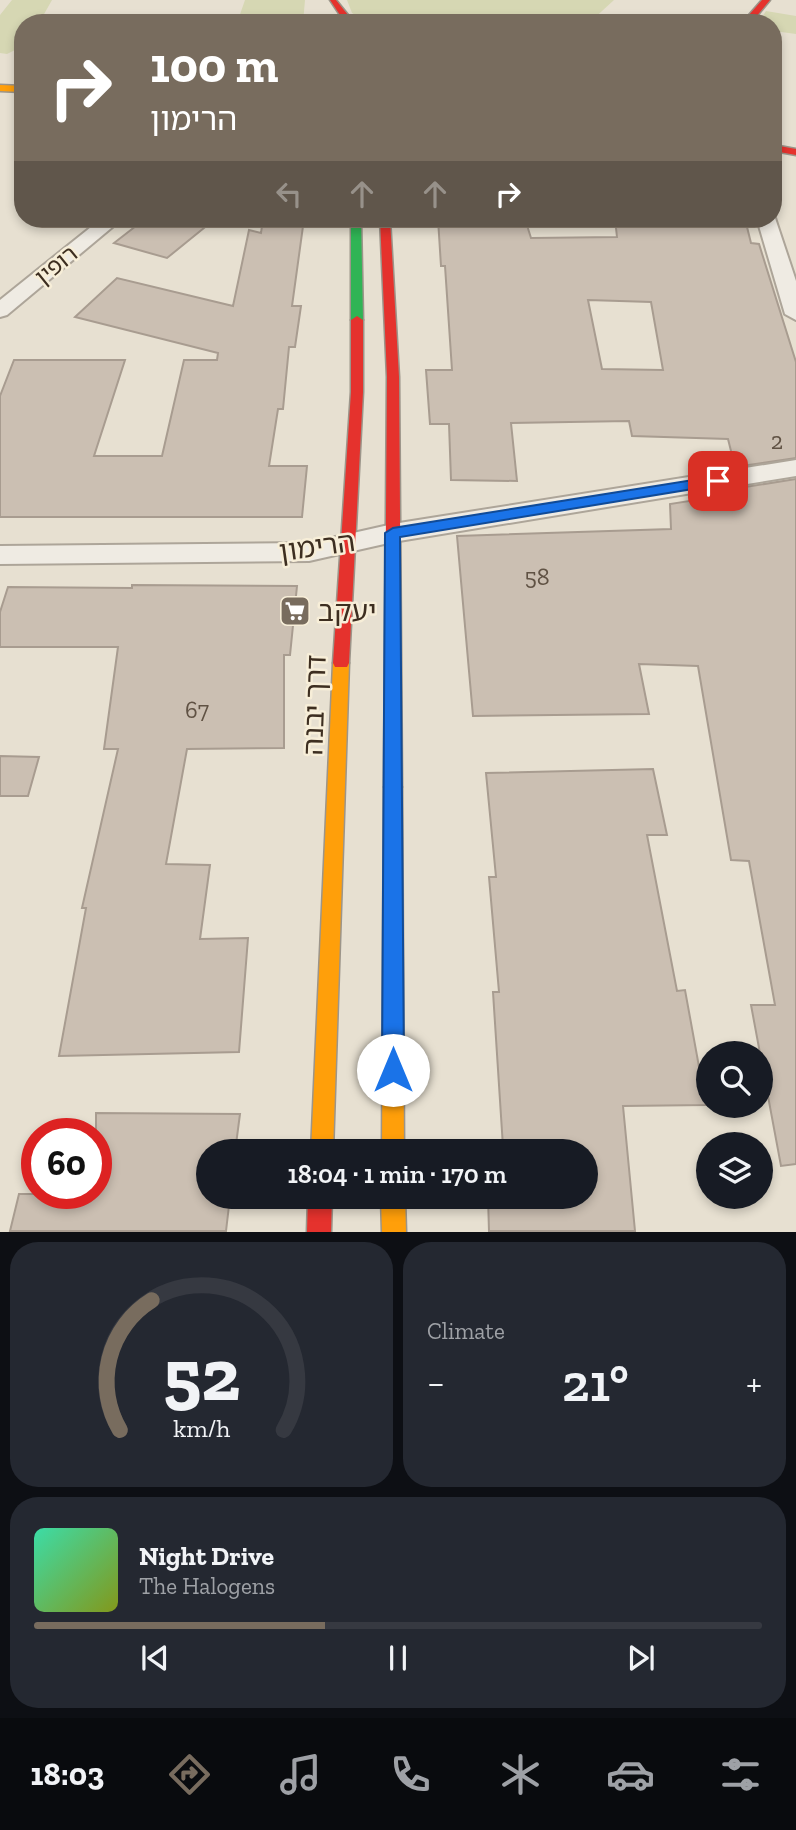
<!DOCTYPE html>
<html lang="en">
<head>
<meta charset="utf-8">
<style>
	body { margin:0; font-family:"Zilla Slab","Noto Sans Hebrew",serif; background:#242831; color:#f1f3f6; height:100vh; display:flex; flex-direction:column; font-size:26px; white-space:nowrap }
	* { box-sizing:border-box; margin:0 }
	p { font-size:23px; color:#9ea1a6 }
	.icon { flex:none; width:38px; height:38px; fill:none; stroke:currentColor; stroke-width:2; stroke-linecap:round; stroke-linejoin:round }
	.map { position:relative; height:1232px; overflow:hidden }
	.sheet { display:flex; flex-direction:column; gap:10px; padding:10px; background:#0d0f14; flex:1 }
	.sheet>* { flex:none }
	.top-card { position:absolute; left:14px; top:14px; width:768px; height:214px; border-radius:28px; box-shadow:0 4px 10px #0003; background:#786c5e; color:#fff; overflow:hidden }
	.controls { position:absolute; left:696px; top:1041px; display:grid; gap:14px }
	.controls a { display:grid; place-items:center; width:77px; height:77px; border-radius:50%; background:#171b24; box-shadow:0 4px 10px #0003; font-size:35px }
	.speed { position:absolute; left:21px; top:1118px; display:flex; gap:14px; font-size:35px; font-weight:700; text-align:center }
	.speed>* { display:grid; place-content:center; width:91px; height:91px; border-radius:50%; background:#171b24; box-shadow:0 4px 10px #0003; line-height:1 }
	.speed .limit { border:10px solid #d22; background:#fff; color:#111 }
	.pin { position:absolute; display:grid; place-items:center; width:60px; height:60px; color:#fff; margin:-30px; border-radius:14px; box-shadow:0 4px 10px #0006 }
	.me { position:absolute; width:77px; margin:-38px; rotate:0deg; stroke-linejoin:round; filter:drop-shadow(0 0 5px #0008) }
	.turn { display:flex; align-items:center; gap:24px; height:147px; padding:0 21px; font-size:32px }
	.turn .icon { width:91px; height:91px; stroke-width:2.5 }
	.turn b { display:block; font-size:49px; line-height:60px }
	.lanes { display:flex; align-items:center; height:66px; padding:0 21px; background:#0003; justify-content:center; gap:35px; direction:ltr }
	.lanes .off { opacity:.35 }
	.big { font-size:52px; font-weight:600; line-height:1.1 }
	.sheet .tile { flex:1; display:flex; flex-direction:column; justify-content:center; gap:10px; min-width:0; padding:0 24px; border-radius:28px; background:#242831 }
	.sheet .dial { align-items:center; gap:0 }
	.dial svg { height:182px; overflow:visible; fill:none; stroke:#363941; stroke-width:7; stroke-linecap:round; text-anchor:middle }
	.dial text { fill:#f1f3f6; stroke:none }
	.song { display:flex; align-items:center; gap:21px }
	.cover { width:84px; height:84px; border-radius:10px; background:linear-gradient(135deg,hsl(160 70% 55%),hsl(70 70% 35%)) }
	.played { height:7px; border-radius:4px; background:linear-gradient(90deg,#786c5e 40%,#363941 40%) }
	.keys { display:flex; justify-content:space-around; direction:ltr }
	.heat { display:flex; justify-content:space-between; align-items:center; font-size:38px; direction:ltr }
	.sheet .tiles { flex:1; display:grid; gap:10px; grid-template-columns:1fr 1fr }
	.tile:last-child { grid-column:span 2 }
	.trip { position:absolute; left:196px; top:1139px; width:402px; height:70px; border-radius:35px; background:#171b24; box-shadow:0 4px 10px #0003; font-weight:600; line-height:70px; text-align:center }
	.dock { display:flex; height:112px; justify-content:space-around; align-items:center; background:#090b0e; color:#9ea1a6 }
	.dock .icon { width:49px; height:49px }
	.dock .on { color:#786c5e }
	.dock b { font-size:32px; color:#f1f3f6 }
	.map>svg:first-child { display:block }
	.green { fill:#d6d7b3 }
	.building { fill:#cbbfb2; stroke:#a89c90; stroke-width:2; fill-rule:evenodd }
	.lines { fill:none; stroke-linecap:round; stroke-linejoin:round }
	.street-casing { stroke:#ada599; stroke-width:4 }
	.fast-casing { stroke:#9c958a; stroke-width:3 }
	.slow-casing { stroke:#9c958a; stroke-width:3 }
	.jam-casing { stroke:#9c958a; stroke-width:3 }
	.street { fill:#efebe3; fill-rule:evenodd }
	.fast { fill:#30b455; fill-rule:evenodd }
	.slow { fill:#ff9f0a; fill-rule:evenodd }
	.jam { fill:#e5322d; fill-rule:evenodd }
	.route { fill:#1a73e8; stroke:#114b97; stroke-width:2 }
	.labels { text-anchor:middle; stroke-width:5; stroke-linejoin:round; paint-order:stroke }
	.far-street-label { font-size:23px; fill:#3d2e20; stroke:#f7eed8 }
	.number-label { font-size:24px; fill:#605244 }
	.street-label { font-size:28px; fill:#3d2e20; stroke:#f7eed8 }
	.poi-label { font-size:28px; fill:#3d2e20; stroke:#f7eed8; text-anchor:start }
</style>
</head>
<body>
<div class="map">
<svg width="796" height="1232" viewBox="0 0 796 1232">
	<rect width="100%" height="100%" fill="#e7e0d1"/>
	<g class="green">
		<path d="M12 0H52L39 23H23V46L7 54 0 53V15Z"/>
		<path d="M245 0H305L303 23H237Z"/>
		<path d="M347 0H614L589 23H369L352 13Z"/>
		<path d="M766 11 796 16V34L774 31V23H758Z"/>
	</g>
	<g class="building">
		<path d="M145 219H215L167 258 114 243Z"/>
		<path d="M263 219H304L292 306H301L295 347H289L283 409H278L269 466H307L302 517H0V396L14 360H125L94 456H162L184 360H217L218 353 75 317 117 278 233 306 249 230 261 233Z"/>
		<path d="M438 219H525L531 238 617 237 615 219H745L751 243 759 244 796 362V458L735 467 728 439 632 436 629 421 511 423 517 481 451 480 449 424H430L426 370H452L445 266H441ZM588 300 651 302 663 370 602 369Z"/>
		<path d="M796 479V1164L781 1166 751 1005H775L749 861 731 860 698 666 639 664 649 714 473 716 457 536 671 529 670 504 740 493 739 488Z"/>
		<path d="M132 585 297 586 290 655H284V748L187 749 166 864 210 865 200 939 248 938 239 1052 59 1056 86 908H82L118 749H104L118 647H0V612L8 587 132 588Z"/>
		<path d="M0 756 39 757 28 796H0Z"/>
		<path d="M653 769 667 835H647L677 991 685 990 706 1105 623 1106 635 1231H489L488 1197H586V1152H487V1146L503 1147 493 992H499L489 877H496L486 773Z"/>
		<path d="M96 1113 240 1114 235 1152H208V1197H230L226 1231H10L19 1194H96Z"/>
	</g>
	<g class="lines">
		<g class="street-casing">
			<g id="street">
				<path d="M774 215 796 281V320L785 314 757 219H774Z"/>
				<path d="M101 219H122L7 315 0 317V300Z"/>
				<path d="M796 460V476L393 542 309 561 0 564V546L309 543 393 524Z"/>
			</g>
		</g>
		<g class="fast-casing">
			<path id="fast" d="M351 219H361L363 320 357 324 351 320Z"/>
		</g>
		<g class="slow-casing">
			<g id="slow">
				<path d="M0 85 23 86V92L0 91Z"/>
				<path d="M341 657 347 659 349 663 333 1152H311L333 663 335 659Z"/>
				<path d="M393 780 399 782 402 787 404 1152H382L384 787 387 782Z"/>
				<path d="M381 1197H405L406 1232H382Z"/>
			</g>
		</g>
		<g class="jam-casing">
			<g id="jam">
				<path d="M330 0H336L348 15 347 23H339L340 15Z"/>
				<path d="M762 0H770L751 23H742Z"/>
				<path d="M774 145 796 149V155L774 151Z"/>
				<path d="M380 219H390L399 377 402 787 399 792 393 794 387 792 384 787 387 377Z"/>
				<path d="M357 316 363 320V392L349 663 347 667H335L333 663 351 392V320Z"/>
				<path d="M308 1197H332L331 1232H307Z"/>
			</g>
		</g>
		<use href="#street" class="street"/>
		<use href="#fast" class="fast"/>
		<use href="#slow" class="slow"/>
		<use href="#jam" class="jam"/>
	</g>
	<path class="route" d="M718 476 725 481 723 484 400 537 404 1070 400 1077 393 1080 385 1077 382 1070 385 533 393 528Z"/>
	<defs>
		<g id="supermarket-square" transform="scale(1.575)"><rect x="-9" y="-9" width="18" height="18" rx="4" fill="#786c5e" stroke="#f7eed8"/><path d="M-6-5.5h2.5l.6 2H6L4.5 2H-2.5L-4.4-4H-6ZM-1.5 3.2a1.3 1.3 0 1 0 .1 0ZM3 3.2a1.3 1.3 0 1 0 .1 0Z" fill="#fff"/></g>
	</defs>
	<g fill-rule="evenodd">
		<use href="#supermarket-square" x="295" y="611"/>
	</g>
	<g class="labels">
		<g class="far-street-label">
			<text transform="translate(56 265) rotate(-39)" y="8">רופין</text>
		</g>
		<g class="number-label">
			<text x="777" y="449">2</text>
			<text x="537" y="585">58</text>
			<text x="197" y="718">67</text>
		</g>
		<g class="street-label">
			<text transform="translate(317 546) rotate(-8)" y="10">הרימון</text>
			<text transform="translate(314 705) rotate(-88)" y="10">דרך יבנה</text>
		</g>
		<g class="poi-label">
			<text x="318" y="621">יעקב</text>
		</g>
	</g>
</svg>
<div class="controls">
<a><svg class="icon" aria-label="search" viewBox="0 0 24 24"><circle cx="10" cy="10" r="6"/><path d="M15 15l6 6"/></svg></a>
<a><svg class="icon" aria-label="layers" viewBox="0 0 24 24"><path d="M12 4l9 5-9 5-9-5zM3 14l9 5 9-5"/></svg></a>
</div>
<div class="speed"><div class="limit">60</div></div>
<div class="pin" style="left:718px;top:481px;background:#d93025"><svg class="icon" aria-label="arrive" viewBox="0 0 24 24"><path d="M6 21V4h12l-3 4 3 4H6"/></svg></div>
<svg class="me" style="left:393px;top:1070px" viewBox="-20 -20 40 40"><circle r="19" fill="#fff"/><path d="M0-13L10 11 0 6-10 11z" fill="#1a73e8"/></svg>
<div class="trip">18:04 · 1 min · 170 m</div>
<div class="top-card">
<div class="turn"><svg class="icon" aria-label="right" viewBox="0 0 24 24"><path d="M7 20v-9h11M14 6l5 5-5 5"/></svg><div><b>100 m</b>הרימון</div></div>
<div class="lanes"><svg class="icon off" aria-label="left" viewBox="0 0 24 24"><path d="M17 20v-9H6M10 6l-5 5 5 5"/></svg><svg class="icon off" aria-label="ahead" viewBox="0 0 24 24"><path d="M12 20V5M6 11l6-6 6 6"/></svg><svg class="icon off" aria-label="ahead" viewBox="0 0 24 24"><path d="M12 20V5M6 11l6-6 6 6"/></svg><svg class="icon" aria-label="right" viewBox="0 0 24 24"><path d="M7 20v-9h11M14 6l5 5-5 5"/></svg></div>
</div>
</div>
<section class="sheet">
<div class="tiles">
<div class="tile dial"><svg viewBox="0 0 100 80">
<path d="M14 69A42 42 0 1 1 86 69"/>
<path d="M14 69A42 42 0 0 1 28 12" stroke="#786c5e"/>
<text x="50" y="56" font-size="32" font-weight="700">52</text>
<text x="50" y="72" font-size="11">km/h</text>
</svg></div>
<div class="tile"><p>Climate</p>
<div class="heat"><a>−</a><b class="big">21°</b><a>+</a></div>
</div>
<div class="tile">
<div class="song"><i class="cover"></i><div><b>Night Drive</b><p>The Halogens</p></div></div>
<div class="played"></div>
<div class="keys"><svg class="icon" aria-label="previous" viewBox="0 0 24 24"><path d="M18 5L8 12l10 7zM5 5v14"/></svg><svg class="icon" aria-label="pause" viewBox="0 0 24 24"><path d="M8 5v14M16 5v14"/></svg><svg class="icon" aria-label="next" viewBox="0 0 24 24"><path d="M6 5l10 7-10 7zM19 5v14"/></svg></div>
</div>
</div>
</section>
<nav class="dock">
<b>18:03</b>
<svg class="icon on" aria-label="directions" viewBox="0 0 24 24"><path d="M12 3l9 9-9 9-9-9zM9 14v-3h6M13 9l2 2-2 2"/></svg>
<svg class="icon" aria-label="music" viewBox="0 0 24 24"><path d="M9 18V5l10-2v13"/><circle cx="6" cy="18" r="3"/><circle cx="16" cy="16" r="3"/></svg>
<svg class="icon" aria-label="phone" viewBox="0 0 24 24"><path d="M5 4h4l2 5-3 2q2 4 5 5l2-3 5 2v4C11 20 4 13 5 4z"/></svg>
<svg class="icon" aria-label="climate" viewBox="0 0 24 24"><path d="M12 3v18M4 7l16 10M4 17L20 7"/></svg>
<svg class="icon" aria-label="car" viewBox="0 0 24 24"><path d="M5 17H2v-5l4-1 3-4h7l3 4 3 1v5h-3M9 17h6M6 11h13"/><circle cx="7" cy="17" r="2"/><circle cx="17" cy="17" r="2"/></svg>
<svg class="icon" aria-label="filters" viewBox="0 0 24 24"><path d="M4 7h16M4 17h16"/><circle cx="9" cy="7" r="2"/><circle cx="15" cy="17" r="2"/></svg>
</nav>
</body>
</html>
